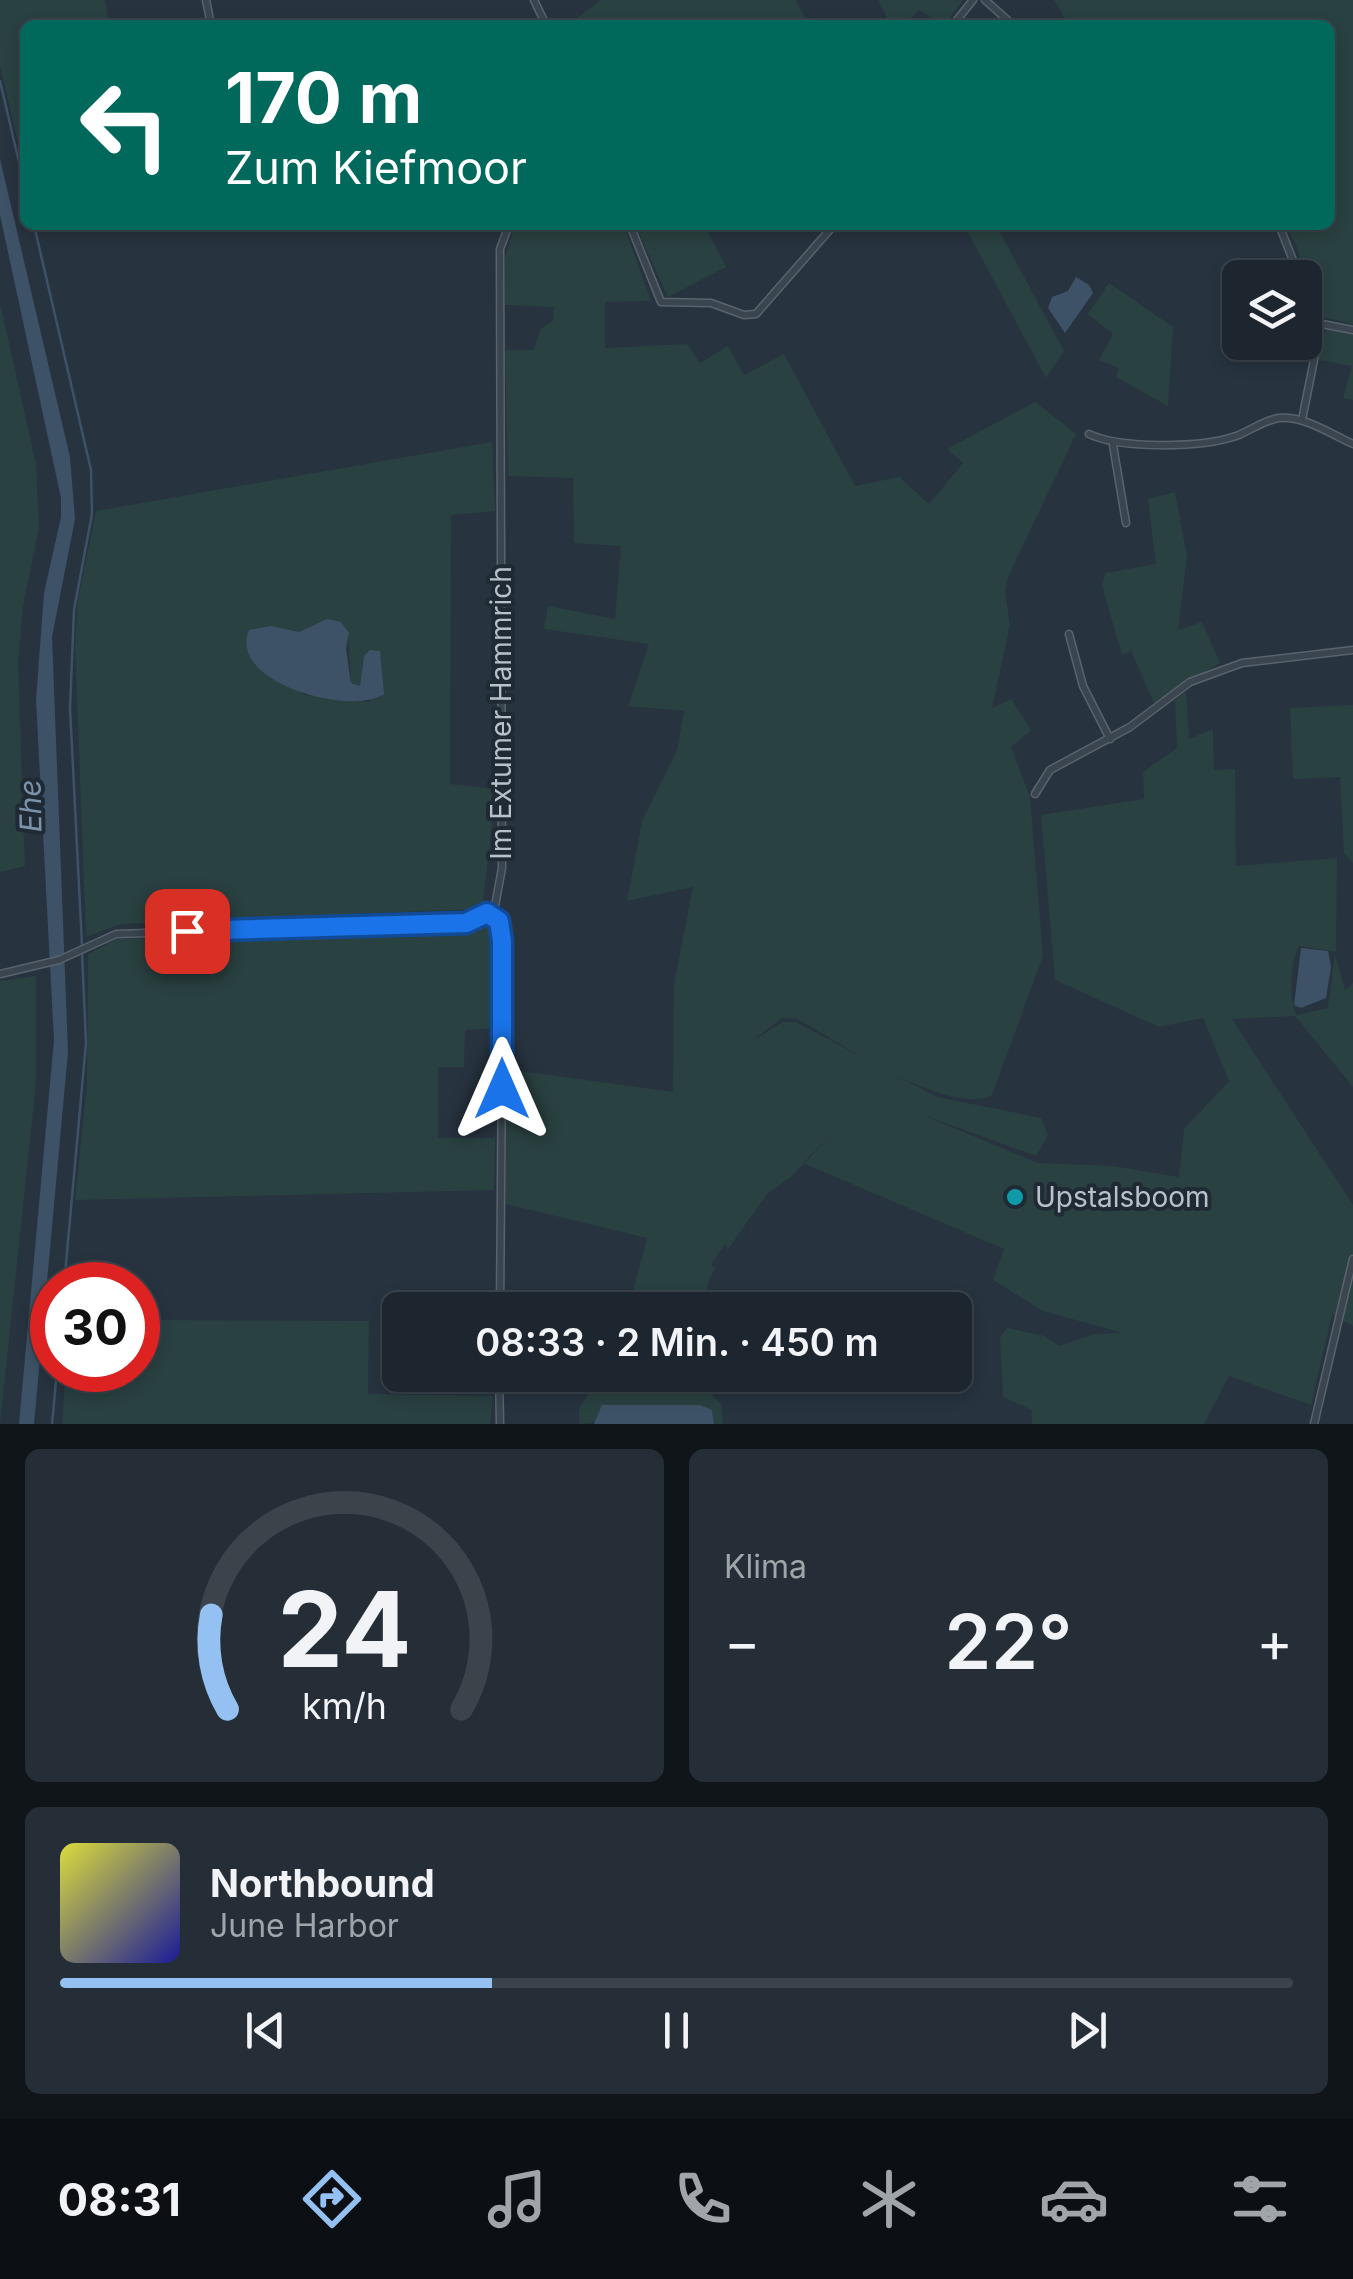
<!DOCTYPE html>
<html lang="de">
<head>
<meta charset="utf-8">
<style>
	body { margin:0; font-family:Inter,sans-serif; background:#252e37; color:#f1f3f6; height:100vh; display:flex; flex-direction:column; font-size:38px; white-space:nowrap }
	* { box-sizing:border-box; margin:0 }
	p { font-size:32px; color:#a0a5aa }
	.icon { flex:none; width:55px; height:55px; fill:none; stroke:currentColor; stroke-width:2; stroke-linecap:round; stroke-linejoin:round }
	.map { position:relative; height:1424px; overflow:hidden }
	.drawer { display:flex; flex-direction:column; gap:25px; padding:25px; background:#10151a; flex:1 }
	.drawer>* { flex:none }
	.banner { position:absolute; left:20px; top:20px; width:1315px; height:210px; border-radius:15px; box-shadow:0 5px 15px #0003,0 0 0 2px #3b434b; background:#00695c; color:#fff; overflow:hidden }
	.buttons { position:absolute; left:1222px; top:260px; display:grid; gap:20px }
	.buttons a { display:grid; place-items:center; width:100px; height:100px; border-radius:15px; background:#1d262f; box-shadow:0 5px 15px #0003,0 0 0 2px #3b434b; font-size:50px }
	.speed { position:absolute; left:30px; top:1262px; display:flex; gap:20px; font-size:50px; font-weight:700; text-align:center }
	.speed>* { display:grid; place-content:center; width:130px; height:130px; border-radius:50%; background:#1d262f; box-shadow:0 5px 15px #0003,0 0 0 2px #3b434b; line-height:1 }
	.speed .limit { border:15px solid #d22; background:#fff; color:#111 }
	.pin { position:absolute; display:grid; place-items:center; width:85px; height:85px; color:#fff; margin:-42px; border-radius:20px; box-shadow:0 5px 15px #0006 }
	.me { position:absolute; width:110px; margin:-55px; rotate:0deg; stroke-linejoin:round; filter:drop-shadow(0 0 8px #0008) }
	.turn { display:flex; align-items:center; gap:35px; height:210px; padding:0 40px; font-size:45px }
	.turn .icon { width:130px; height:130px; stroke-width:2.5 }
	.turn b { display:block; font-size:70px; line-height:85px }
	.big { font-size:75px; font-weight:600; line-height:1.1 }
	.drawer .card { flex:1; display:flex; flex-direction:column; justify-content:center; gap:15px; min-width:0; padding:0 35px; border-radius:15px; background:#252e37 }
	.drawer .dial { align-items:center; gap:0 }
	.dial svg { height:260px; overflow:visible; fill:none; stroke:#3b434b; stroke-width:7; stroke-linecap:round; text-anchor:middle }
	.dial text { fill:#f1f3f6; stroke:none }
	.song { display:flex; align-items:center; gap:30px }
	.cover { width:120px; height:120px; border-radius:15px; background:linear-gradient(135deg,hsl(60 70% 55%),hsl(240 70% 35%)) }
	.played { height:10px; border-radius:5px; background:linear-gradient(90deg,#95c0f2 35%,#3b434b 35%) }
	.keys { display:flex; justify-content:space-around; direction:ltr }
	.heat { display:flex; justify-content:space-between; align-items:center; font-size:55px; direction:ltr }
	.drawer .tiles { flex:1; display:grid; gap:25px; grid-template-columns:1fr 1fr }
	.card:last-child { grid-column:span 2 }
	.trip { position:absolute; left:382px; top:1292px; width:590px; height:100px; border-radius:15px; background:#1d262f; box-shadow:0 5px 15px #0003,0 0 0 2px #3b434b; font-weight:600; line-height:100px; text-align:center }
	.dock { display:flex; height:160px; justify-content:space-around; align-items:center; background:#0c0f13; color:#a0a5aa }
	.dock .icon { width:70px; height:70px }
	.dock .on { color:#95c0f2 }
	.dock b { font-size:45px; color:#f1f3f6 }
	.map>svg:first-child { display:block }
	.green { fill:#2a4141; fill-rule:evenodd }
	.water { fill:#3e5267 }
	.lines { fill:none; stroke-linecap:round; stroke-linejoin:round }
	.stream { stroke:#3e5267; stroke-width:2.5 }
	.street-casing { stroke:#59636d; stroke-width:9 }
	.street { stroke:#3b454f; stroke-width:6 }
	.route-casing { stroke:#114b97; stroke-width:25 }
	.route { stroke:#1a73e8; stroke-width:18 }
	.culture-dot { fill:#0f9aa8; stroke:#202a34; stroke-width:4 }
	.labels { text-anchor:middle; stroke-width:8; stroke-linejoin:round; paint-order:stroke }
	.street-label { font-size:28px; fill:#b8c0ca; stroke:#202a34 }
	.poi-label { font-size:28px; fill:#b8c0ca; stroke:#202a34; text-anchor:start }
	.water-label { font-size:30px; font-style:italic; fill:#7a93aa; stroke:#202a34 }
</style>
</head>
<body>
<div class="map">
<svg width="1353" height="1424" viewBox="0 0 1353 1424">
	<rect width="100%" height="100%" fill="#27333f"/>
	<g class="green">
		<path d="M0 0H105L109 25H25V173L0 66Z"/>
		<path d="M601 0H796L808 25H568Z"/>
		<path d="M878 0H963L944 25 919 10 905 25H891Z"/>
		<path d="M1054 0H1353V324L1319 316 1313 310 1297 247 1285 225H1330V25H1069Z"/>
		<path d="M515 225H624L651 301 605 302V348L687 344 700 363 728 346 744 375 784 354 855 486 899 477 929 504 963 463 947 449 1035 402 1076 434 1008 577 1005 592 1010 625 992 708 1011 699 1031 730 1011 747 1030 797 1043 956 992 1095C947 1117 840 1042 797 1019L782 1018 752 1041 783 1022H796L937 1097 1041 1118 1048 1135 1036 1156 923 1115 1038 1163 1113 1166 1179 1177 1184 1129 1229 1081 1203 1018 1159 1027 1055 980 1041 815 1144 799 1143 772 1177 748 1175 700 1186 691 1189 739 1213 729 1214 770 1235 769 1236 866 1337 858 1336 952 1299 946C1290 962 1289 1000 1296 1015L1328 1008 1335 954 1345 990 1353 983V1087L1295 1016 1232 1019 1353 1205V1326L1333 1316V1311L1311 1405 1229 1376 1204 1424H1032V1410L1003 1397 1000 1337 1007 1328 1045 1336 1059 1346 1094 1334 1123 1333 1043 1311 993 1280 1004 1249 803 1163 836 1130 791 1177 768 1193 728 1249 725 1244 711 1265 716 1267 708 1282 705 1310H628L647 1238 506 1204V1069L673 1092 674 984 693 887 627 901 642 821 677 750 684 711 628 706 649 644 544 629 548 606 615 619 621 546 574 543 573 478 508 476 505 350H534L540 329 553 321 554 307 505 305V258Z"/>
		<path d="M635 225H710L706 228 726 267 668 297Z"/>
		<path d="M964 225H996L1064 351 1046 378Z"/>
		<path d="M1109 283 1173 327 1168 406 1116 377 1119 368 1099 360 1113 334 1088 314Z"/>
		<path d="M0 303 36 464 39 528 23 606 18 663 25 866 0 872Z"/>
		<path d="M1327 328 1353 333V400L1343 398 1352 366 1319 360 1320 341Z"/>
		<path d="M492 442 495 511 451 515 450 784 496 789 483 902 476 909 121 924 86 937 75 647 78 599 96 511ZM315 624 348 633 351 683 360 686 364 656 371 702 305 695 278 679 271 626 299 632Z"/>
		<path d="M1175 492 1187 557 1178 630 1202 622 1220 663 1154 703 1131 651 1122 655 1102 586 1105 573 1156 564 1148 499Z"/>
		<path d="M1353 705V863L1344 853 1340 777 1293 779 1290 708Z"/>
		<path d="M477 924 495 930 499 941 498 1028 465 1030 464 1067H438V1138H495L494 1190 75 1200 87 1083 88 954 117 939Z"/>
		<path d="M36 976V1083L0 1424V981Z"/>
		<path d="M138 1320 369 1321 368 1394 493 1396 490 1424H62L66 1370H138Z"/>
		<path d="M600 1375H702L701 1386 721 1403 723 1424H714L712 1410 579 1424V1408Z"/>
	</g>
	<g class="water">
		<path d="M0 159 70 457 75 519 52 637 68 1052 34 1424H19L54 1040 36 700 44 593 61 517V498L0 215Z"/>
		<path d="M1076 277 1089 285 1093 293 1065 333 1048 308 1052 297 1068 291Z"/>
		<path d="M327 619 341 622 349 633 346 649 351 683 360 686 364 656 370 650 380 651 384 694C349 717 227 682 249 630L271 626 299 632Z"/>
		<path d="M1301 948 1328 951 1331 967 1326 998 1301 1008 1294 1005Z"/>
		<path d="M602 1405H699L712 1410 714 1424H594Z"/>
	</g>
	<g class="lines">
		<g class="stream">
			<path d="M0 81 25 188"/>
			<path d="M34 225 91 470 92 514 74 610 70 708 82 945"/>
			<path d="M64 1285 86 1043 82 953"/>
			<path d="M52 1424 57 1370"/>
		</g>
		<g class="street-casing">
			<g id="street">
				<path d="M206 0 211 25"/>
				<path d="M534 0 546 25"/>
				<path d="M985 0 1013 25"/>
				<path d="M953 25 973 0"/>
				<path d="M630 225 661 302 711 303 744 315 756 314 834 225"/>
				<path d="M1279 225 1300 278"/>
				<path d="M1305 300 1312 322 1353 330"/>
				<path d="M1302 420 1315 355 1312 322"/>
				<path d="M1089 434C1121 449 1201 448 1236 436 1250 431 1264 420 1279 418 1305 416 1331 434 1353 444"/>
				<path d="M1113 445 1126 523"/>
				<path d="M1069 634 1083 686 1110 739"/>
				<path d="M1035 794 1050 770 1130 727 1190 682 1242 663 1353 650"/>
				<path d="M487 913 499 921 503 941 500 1310"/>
				<path d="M0 974 59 960 116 934 466 923 495 906 502 868 500 249 509 225"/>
				<path d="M499 1375 500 1424"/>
				<path d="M1314 1424 1353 1259"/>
			</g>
		</g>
		<use href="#street" class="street"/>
	</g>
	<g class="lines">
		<g class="route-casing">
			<path id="route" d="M187 931 466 923 487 913 499 921 502 941V1089"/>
		</g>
		<use href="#route" class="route"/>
	</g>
	<circle class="culture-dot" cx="1015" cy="1197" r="10"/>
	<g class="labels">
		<g class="street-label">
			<text transform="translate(501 713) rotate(-90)" y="10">Im Extumer Hammrich</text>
		</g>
		<g class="poi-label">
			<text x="1035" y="1207">Upstalsboom</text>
		</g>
		<g class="water-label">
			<text transform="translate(31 806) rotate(-91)" y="10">Ehe</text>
		</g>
	</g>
</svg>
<div class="buttons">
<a><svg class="icon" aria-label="layers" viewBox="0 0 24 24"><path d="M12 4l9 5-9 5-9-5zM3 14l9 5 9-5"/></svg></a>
</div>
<div class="speed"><div class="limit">30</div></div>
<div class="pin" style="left:187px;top:931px;background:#d93025"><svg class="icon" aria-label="arrive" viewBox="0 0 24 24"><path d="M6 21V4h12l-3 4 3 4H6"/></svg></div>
<svg class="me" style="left:502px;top:1089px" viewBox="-20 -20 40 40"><path d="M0-17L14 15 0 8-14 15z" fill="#1a73e8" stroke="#fff" stroke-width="4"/></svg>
<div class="trip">08:33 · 2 Min. · 450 m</div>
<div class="banner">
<div class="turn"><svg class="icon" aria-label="left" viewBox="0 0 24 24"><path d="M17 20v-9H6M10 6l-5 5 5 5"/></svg><div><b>170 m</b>Zum Kiefmoor</div></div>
</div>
</div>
<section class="drawer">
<div class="tiles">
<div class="card dial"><svg viewBox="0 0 100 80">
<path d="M14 69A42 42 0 1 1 86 69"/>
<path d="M14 69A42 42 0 0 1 9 40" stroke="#95c0f2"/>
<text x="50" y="56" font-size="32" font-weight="700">24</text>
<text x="50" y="72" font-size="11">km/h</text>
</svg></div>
<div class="card"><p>Klima</p>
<div class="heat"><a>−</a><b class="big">22°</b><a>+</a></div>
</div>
<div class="card">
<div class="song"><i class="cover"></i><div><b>Northbound</b><p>June Harbor</p></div></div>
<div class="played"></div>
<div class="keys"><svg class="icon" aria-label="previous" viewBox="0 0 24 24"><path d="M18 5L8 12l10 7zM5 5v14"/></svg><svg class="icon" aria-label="pause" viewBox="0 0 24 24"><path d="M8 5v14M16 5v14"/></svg><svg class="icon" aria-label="next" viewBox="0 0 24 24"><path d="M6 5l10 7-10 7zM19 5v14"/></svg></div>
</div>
</div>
</section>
<nav class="dock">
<b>08:31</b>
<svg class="icon on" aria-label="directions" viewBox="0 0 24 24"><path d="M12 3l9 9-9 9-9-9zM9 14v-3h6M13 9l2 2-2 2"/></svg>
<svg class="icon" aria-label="music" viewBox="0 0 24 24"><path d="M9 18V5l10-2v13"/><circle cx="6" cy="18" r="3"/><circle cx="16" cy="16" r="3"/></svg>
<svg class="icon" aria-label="phone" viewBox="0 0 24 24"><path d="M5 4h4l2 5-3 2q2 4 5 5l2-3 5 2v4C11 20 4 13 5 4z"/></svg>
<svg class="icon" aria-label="climate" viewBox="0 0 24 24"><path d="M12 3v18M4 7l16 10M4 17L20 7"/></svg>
<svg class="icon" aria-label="car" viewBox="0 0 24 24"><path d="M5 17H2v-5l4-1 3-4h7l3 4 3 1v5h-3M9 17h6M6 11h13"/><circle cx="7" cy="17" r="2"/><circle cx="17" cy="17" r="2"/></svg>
<svg class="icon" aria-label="filters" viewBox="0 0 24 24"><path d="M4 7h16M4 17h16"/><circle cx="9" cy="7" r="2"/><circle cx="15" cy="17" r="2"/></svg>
</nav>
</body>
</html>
